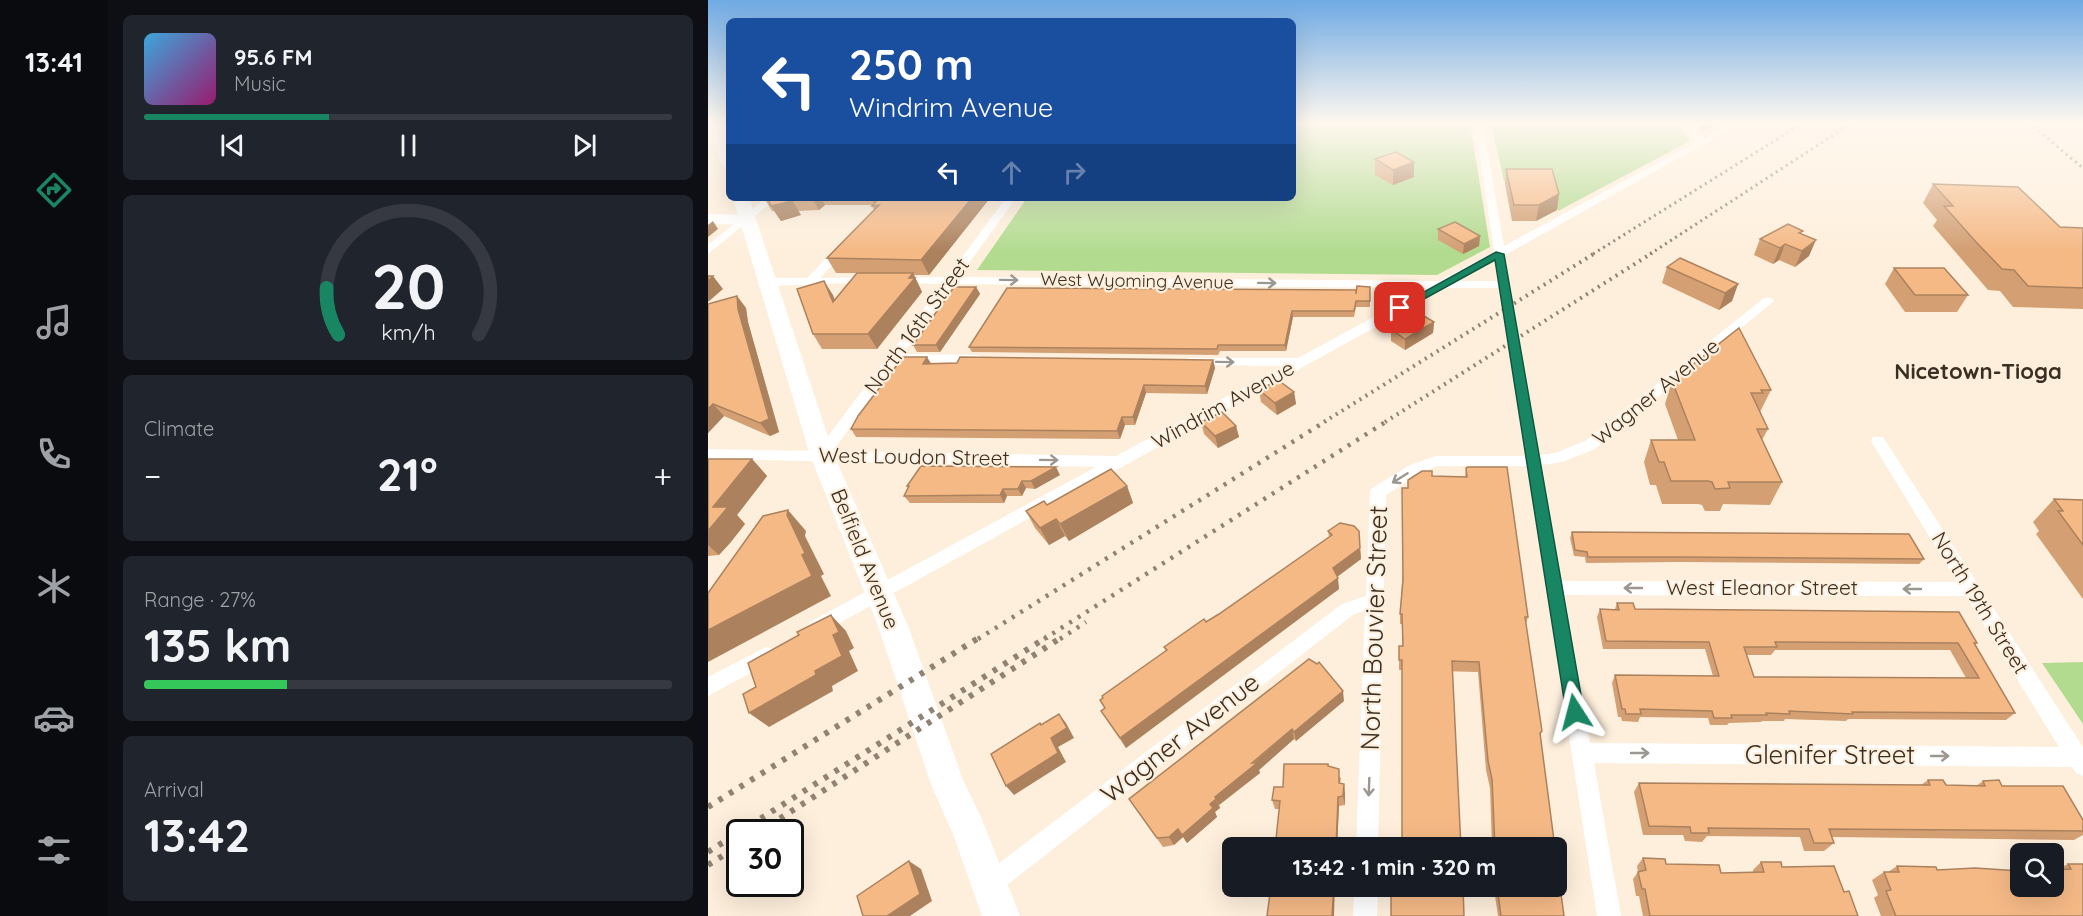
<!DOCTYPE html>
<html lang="en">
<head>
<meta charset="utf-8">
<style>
	body { margin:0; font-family:Quicksand,sans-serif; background:#20242c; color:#f1f3f6; height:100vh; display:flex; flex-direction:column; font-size:22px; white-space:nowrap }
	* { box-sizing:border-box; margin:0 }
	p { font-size:20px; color:#9ea1a6 }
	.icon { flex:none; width:33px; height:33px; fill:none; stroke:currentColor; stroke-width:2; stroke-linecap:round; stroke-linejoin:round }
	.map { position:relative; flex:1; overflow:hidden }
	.panel { display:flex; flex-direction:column; gap:15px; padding:15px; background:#0d0f14; width:600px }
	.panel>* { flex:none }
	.guide { position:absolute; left:18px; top:18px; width:570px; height:183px; border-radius:9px; box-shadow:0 6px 24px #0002; background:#1a4fa0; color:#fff; overflow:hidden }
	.controls { position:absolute; left:1302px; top:843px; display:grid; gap:12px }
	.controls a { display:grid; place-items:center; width:54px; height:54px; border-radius:9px; background:#171b24; box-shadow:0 6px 24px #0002; font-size:30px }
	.speed { position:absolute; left:18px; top:819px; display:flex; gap:12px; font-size:30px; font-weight:700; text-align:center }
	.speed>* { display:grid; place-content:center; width:78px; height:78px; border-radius:50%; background:#171b24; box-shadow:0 6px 24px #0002; line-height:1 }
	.speed .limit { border:3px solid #111; border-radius:9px; background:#fff; color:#111 }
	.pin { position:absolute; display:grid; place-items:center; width:51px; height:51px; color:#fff; margin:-26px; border-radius:12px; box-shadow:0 3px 9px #0006 }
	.me { position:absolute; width:66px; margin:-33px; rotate:351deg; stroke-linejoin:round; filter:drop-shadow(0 0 4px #0008) }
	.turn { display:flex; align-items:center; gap:21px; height:126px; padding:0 24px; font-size:27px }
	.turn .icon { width:78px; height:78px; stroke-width:2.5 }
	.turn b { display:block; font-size:42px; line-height:51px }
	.lanes { display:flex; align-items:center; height:57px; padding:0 24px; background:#0003; justify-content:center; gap:30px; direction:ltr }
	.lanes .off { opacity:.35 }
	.big { font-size:45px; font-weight:800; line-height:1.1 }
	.panel .widget { flex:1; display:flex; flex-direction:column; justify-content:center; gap:9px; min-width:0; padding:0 21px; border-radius:9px; background:#20242c }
	.panel .dial { align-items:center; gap:0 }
	.dial svg { height:156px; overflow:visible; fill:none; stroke:#363941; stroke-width:7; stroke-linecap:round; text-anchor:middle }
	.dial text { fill:#f1f3f6; stroke:none }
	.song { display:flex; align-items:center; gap:18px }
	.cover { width:72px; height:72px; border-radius:9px; background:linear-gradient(135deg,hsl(200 70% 55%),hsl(320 70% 35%)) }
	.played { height:6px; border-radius:3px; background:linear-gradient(90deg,#198663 35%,#363941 35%) }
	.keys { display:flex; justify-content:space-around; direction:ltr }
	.heat { display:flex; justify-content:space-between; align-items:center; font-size:33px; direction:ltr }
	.charge { height:9px; border-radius:4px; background:linear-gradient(90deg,#34c759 27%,#363941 0) }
	.trip { position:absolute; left:514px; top:837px; width:345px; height:60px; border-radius:9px; background:#171b24; box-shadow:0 6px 24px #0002; font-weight:800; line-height:60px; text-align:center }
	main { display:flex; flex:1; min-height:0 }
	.tab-bar { display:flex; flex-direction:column; width:108px; justify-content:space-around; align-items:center; background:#090b0e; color:#9ea1a6 }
	.tab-bar .icon { width:42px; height:42px }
	.tab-bar .on { color:#198663 }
	.tab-bar b { font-size:27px; color:#f1f3f6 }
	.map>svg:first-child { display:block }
	.green { fill:#b2db90 }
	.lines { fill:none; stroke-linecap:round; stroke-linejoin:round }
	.street { fill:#fff; fill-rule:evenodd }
	.secondary { fill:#fff; fill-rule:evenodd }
	.primary { fill:#fff; fill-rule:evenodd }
	.rail-far3 { stroke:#8f8374; stroke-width:3; stroke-dasharray:2 4; stroke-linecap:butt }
	.rail-far2 { stroke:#8f8374; stroke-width:4; stroke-dasharray:2 5; stroke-linecap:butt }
	.rail-far1 { stroke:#8f8374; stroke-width:4.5; stroke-dasharray:3 7; stroke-linecap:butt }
	.rail { stroke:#8f8374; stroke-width:6; stroke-dasharray:4.5 8; stroke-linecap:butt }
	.wall { fill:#d39f73; fill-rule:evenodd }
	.shaded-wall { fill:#ac825e }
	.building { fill:#f5b986; stroke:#ac825e; stroke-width:1.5; fill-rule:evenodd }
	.oneway { stroke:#9c9791 }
	.route { fill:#198663; stroke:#105740; stroke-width:1.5 }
	.labels { text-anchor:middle; stroke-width:4.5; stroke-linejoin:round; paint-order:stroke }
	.far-street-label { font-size:18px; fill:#392f23; stroke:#feefdc }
	.street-label { font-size:21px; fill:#392f23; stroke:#feefdc }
	.neighbourhood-label { font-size:22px; font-weight:bold; fill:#392f23; stroke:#feefdc }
	.near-street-label { font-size:26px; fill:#392f23; stroke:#feefdc }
</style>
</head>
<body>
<main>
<nav class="tab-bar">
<b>13:41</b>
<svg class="icon on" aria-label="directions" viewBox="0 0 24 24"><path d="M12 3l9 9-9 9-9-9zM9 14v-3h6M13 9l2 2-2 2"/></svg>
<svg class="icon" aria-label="music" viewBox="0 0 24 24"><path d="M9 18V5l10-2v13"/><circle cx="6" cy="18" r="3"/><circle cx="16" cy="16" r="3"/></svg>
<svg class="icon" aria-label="phone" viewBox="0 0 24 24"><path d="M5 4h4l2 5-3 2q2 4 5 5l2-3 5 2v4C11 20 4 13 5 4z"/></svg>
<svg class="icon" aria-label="climate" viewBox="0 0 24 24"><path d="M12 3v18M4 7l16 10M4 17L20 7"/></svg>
<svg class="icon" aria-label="car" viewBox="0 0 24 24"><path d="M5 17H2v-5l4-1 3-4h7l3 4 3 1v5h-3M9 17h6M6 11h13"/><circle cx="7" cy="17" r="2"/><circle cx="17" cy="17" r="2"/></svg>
<svg class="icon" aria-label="filters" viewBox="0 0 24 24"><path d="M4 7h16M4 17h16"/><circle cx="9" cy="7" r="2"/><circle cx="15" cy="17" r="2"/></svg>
</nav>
<section class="panel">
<div class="widget">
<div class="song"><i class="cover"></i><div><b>95.6 FM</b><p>Music</p></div></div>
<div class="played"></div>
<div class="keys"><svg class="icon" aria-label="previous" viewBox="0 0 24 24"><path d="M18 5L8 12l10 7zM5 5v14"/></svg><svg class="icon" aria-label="pause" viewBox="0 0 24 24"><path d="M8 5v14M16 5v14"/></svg><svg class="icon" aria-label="next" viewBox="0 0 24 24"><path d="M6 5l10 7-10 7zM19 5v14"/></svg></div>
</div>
<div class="widget dial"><svg viewBox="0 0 100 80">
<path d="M14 69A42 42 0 1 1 86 69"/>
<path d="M14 69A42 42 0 0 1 8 45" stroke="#198663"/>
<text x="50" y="56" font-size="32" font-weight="700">20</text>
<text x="50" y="72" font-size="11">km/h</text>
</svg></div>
<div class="widget"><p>Climate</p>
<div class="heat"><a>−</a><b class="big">21°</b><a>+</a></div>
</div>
<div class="widget"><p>Range · 27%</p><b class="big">135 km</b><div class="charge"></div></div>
<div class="widget"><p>Arrival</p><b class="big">13:42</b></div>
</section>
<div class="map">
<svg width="1375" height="916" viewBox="0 0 1375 916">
	<rect width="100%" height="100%" fill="#feefdc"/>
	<g class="green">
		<path d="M585 123H762L782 247 729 275 269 270 319 198H585Z"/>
		<path d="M783 123H970L982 141 850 211 845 181H796Z"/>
		<path d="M1375 662V724L1334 663Z"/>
	</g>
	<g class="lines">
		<g class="street">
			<path d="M767 123H775L796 246 988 142 976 123H984L995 139 1024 123H1034L797 255 832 455 847 453 877 441 1056 298H1064L1066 301 887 449 854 462 834 465 854 581 1249 582 1163 441 1165 437H1175L1375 747V776L1368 773 1364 767 886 763 913 916H889L819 466H729L712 473 678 495 670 848H648L657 611 646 614 290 892 282 896 274 892 270 884 274 876 634 604 658 596 662 492 664 488 702 465 728 456H817L791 288H738L108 636 102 634 99 628 102 622 388 467 0 459V449L109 451 234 284 190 283 186 282V278L239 277 298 198H308L251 277 732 281 786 252ZM787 261 790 281H751ZM246 284 719 288 590 358H481L479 361 486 365 575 366 408 456 125 451 189 362H275L277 359 270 355 195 354ZM857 595 1258 596 1351 747 882 743Z"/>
			<path d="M58 198H69L0 254V245Z"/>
			<path d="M134 245 140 248 112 278 163 277 167 278V282L61 286 55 282 61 278H99L130 246Z"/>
			<path d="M58 647 65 649 67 655 65 661 0 696V677Z"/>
			<path d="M646 886H670L669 916H645Z"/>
		</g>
		<path class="secondary" d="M0 214 39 215 47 220 39 225 0 224Z"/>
		<g class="primary">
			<path d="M2 123H16L21 139V169L13 164Z"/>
			<path d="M25 198H41L126 455 200 626 255 780 273 817 312 916H274L245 834 224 787 170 626 102 455Z"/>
		</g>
		<g class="rail-far3">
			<path d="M1321 123 1375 168"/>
			<path d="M885 254 1095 123"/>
			<path d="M942 254 1144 123"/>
		</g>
		<g class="rail-far2">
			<path d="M616 422 887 253"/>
			<path d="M677 422 944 253"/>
		</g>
		<g class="rail-far1">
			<path d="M270 639 618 421"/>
			<path d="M336 639 679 421"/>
			<path d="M352 639 378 622"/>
		</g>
		<g class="rail">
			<path d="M0 807 272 637"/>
			<path d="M51 832 354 637"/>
			<path d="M0 852 339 637"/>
			<path d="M0 865 32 845"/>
		</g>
	</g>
	<g class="wall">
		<path d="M989 123H1010L994 131Z"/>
		<path d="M667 159 706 177 685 185 667 175Z"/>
		<path d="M798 169 851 194 849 210 828 221H804L797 184Z"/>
		<path d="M1225 184 1352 227 1375 228V309L1305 307 1292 291 1280 290 1256 262 1225 226 1229 220 1215 203Z"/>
		<path d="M56 198H282L221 275H206L214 292 169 349H114L105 334 116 281 127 300 149 273H128L119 258 166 210 164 206V205H117L111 210 90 211 93 215 73 221 66 211H64Z"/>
		<path d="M730 229 772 236 771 246 755 254 730 240Z"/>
		<path d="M1094 234 1101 256 1087 267 1071 260 1065 264 1046 255 1052 239Z"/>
		<path d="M959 267 1030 284 1024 301 1011 310 954 283Z"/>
		<path d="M1186 268 1260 295 1249 312H1197L1177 284Z"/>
		<path d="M268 287 272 294 232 352H209L205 345Z"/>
		<path d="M662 287V307H648L646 317H585L578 351H512L510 355 264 352 261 347 648 290Z"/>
		<path d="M29 296 38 308 40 322 71 432 62 436 16 416 0 433V304Z"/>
		<path d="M726 322 725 333 697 350 683 341V329Z"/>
		<path d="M505 360 507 368 499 394 438 393 427 425H417L412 439 148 437 143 429 223 364Z"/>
		<path d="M964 381 1063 390 1052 412 1060 429 1054 440 1074 482 1062 505 1015 504 1012 511H997L994 505 990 504H954L948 485H942L936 462 943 440H970L957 404Z"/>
		<path d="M551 390 586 392 588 404 569 415 553 402Z"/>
		<path d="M493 422 528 426 531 437 510 448 496 434Z"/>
		<path d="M0 459H44L59 476 29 515 37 524 22 543 11 555 0 556Z"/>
		<path d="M758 468 820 617 818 624 834 731 832 737 847 848H784L782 788 778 770 770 672 691 670V646H694V624H692V614L700 488 724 476 757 477Z"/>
		<path d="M352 475 327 489 318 488 314 496H299L296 503H202L196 496 200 488 199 486Z"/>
		<path d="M419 486 425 503 361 541 357 536 341 545 327 528 318 511 339 505Z"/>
		<path d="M1346 499 1375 500V599L1328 534 1331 531 1325 522Z"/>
		<path d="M620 531H651L653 559 629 577 631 589 418 748 393 711 397 708 392 700 458 651 456 647 511 614 621 537Z"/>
		<path d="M864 532 1216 559 1211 564 970 562 878 563 877 557 866 556 862 538Z"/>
		<path d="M909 603 927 609 1269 643 1267 645 1307 713 1298 720 1140 719 1138 721 1077 719 1076 721H1054L1053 722 1021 723 1019 725H1002L1000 718 932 717 930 722 914 721 913 717H910L904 683 907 675 1005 676 997 649H895L889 617 892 609H907ZM1067 650H1242L1258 678 1046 677 1038 655H1063Z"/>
		<path d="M636 701 588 741 586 739 551 770 552 773 511 805 512 808 507 812 509 817 479 843 475 837 466 845 455 847 421 799Z"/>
		<path d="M620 766 633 778 632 784 637 793V805L631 806 629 848H556L568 839 572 809H567L564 800 575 787Z"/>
		<path d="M1220 780 1238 785 1268 786 1275 781 1294 786 1375 820V835L1366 840 1124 837 1126 843 1116 851H1096L1092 837 999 836 994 842 977 841 975 835H935L926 792 931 783 1213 785Z"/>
		<path d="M935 858 958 864 1013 873 1045 872V870L1053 862 1074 867 1136 892 1150 916H935L931 896H928L925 879 930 872 929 866Z"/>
		<path d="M1360 864H1375V916H1173L1166 898 1170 895 1164 880 1176 872H1180L1189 866 1229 870 1312 871 1348 870Z"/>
		<path d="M681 886H765L764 892H756L681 889Z"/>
		<path d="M787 886H849L856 916H790L786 889Z"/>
	</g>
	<g class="shaded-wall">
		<path d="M997 123H1010L994 131Z"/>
		<path d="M706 162V177L685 185V170Z"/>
		<path d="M851 194 849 210 828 221 831 205Z"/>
		<path d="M83 198 93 215 73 221 63 206Z"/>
		<path d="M104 198H113L117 205 111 210Z"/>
		<path d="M164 198H175L167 205Z"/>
		<path d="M264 198H282L221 275 213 260Z"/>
		<path d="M5 221 10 229 0 237V225Z"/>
		<path d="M772 236 771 246 755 254 756 244Z"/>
		<path d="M1108 240 1101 256 1087 267 1094 251Z"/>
		<path d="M1077 244 1071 260 1065 264 1072 248Z"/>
		<path d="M205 273 214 292 169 349 160 334Z"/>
		<path d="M5 276 15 289 0 302V281Z"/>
		<path d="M116 281 125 295 133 316 125 302Z"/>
		<path d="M1030 284 1024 301 1011 310 1017 293Z"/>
		<path d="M268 287 272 294 232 352 228 345Z"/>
		<path d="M29 296 38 308 40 322 71 432 62 436 52 423 30 309Z"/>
		<path d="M584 311 585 317 578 351 577 345Z"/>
		<path d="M726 322 725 333 697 350V339Z"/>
		<path d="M219 357 224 365 215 364Z"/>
		<path d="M505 360 507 368 499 394 497 386Z"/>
		<path d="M436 385 438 393 427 425 425 417Z"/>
		<path d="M586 392 588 404 569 415 567 403Z"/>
		<path d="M5 404 16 416 0 433V409Z"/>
		<path d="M414 417 417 425 412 439 409 431Z"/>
		<path d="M528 426 531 437 510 448 507 436Z"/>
		<path d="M44 459 59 476 29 515 37 524 22 543 11 555 0 545V531L5 507Z"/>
		<path d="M348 467 352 475 327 489 323 481Z"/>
		<path d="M314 481 318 488 314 496 310 489Z"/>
		<path d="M419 486 425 503 361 541 352 524Z"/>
		<path d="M295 489 299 496 296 503 292 495Z"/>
		<path d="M80 510 98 531 97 536 116 574 113 576 123 596 0 662V630L79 515Z"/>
		<path d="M348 519 357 536 341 545 332 528Z"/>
		<path d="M652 548 653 559 626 579 625 568Z"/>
		<path d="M630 578 631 589 418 748 412 738Z"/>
		<path d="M123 615 138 631 146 648 141 651 150 671 124 686 125 691 61 727 41 713 107 671 125 635Z"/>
		<path d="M635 691 636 701 588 741 586 732Z"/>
		<path d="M351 714 358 723 366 738 350 747 358 762 306 795 298 786 343 738Z"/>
		<path d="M584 729 586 739 551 770 552 773 511 805 507 797Z"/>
		<path d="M636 784 637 793V805L635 796Z"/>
		<path d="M630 797 631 806 629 848H628Z"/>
		<path d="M508 799 512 808 507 812 509 817 479 843 474 835 502 804Z"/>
		<path d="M470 829 475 837 466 845 461 837Z"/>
		<path d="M201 861 213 869 224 901 202 916H179Z"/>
		<path d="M626 886H627L626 916H624Z"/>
	</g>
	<g class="building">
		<path d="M688 152 706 162 685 170 667 159Z"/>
		<path d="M798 169H844L851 194 831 205H806Z"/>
		<path d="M1225 184 1310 187 1352 227 1375 228V288L1320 286 1306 270 1294 269 1268 242 1236 206H1245Z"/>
		<path d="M60 198H83L84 201 63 206Z"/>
		<path d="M171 198H264L213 260 119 258 171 205 164 206Z"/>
		<path d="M747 222 772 236 756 244 730 229Z"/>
		<path d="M1080 224 1095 231 1091 233 1108 240 1094 251 1077 244 1072 248 1052 239Z"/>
		<path d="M972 258 1030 284 1017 293 959 267Z"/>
		<path d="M1186 268H1236L1260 295H1207Z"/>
		<path d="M149 273H205L201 278H207L160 334H105L89 289 116 281 125 302Z"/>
		<path d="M0 276H5L0 281Z"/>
		<path d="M649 286 662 287V301H648L646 311H584L577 345H510L509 349 261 347 299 288 648 290V294Z"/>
		<path d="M246 287H268L228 345H205Z"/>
		<path d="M29 296 30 309 61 419 52 423 5 404 0 409V304Z"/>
		<path d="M711 313 726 322 697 339 683 329Z"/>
		<path d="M1031 328 1063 390H1053L1055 393H1043L1060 429H1049L1074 482H1020L1022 488 1007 489 1004 482 1000 481H963L956 462H951L943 440H987L964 381Z"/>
		<path d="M195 357H219L215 364 249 363 252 357 505 360 497 386 436 385 425 417H414L409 431 143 429 150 416Z"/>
		<path d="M570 380 586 392 567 403 551 390Z"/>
		<path d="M514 412 528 426 507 436 493 422Z"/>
		<path d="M0 459H44L5 507H20L0 531Z"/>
		<path d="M213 466 348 467 323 481H314L310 489H295L292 495 196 496 201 486H199Z"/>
		<path d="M760 467H799L820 617H817L834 731 832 733 847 848H787L784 779 780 761 771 662 744 661 753 848H694V660H691V646H695L694 614H692L695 580 694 488H700V480L714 471H724V476L759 477 758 468Z"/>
		<path d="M403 469 419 486 352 524 348 519 332 528 318 511 336 501 339 505Z"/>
		<path d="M1346 499 1375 500V545L1350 511H1355Z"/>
		<path d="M80 510 79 515 97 553 94 555 104 576 0 630V593L55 516Z"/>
		<path d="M632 523 646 526 651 531 652 548 625 568 630 578 412 738 393 711 397 708 392 700 395 698 394 696 459 650 456 647 496 619 498 622 511 614 624 535 620 531Z"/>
		<path d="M864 532 1201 534 1216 559 972 557H880L879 552 867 550Z"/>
		<path d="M909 603H925L927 609 1251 612 1269 643H1266L1307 713 1144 712 1145 714 1081 711 1082 714 1058 713 1059 715H1023L1024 718H1006L1004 711 932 709 933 714H918L917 709H914L907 675 1011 676 1001 642 898 641 892 609 911 610ZM1067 642 1250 643 1271 678 1046 677 1036 647H1069Z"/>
		<path d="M123 615 131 632 125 635 134 656 107 671 108 675 41 713 35 694 48 687 40 663 91 635 89 632Z"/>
		<path d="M601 659 609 664 611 662 635 691 586 732 584 729 544 763H549L507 797 508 799 502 804 505 808 474 835 470 829 461 837 449 838 421 799Z"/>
		<path d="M351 714 359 728 343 738 350 753 298 786 283 754 332 723 333 725Z"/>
		<path d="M576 764H620V766L631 769V783L636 784 635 796 630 797 628 848H556L558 839H568L572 801 564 800 566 787H575Z"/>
		<path d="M1220 780H1235L1238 785 1277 786 1275 781 1291 780 1294 786H1355L1375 820V831L1121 829 1126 843H1106L1101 829 1000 828 1001 833H983L982 827 941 826 931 783 1222 785Z"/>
		<path d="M935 858 957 859 958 864 1011 865 1013 873 1056 872 1053 862H1073L1074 867 1126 866 1136 892 1141 891 1150 916H942L937 889H934L930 872 938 870Z"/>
		<path d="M201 861 212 894 179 916H155L149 896Z"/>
		<path d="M849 864 856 916H793L789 886H849Z"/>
		<path d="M1360 864H1375V916H1188L1178 891 1183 890 1176 872H1191L1189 866 1228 867 1229 870 1267 868 1312 871V886H1346V870L1363 869Z"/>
		<path d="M563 886H626L624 916H559Z"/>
		<path d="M683 886H755L756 916H683Z"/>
	</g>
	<defs><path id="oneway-shaft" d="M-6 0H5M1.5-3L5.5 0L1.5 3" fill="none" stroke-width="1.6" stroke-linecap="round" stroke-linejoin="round" transform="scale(1.5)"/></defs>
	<g class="oneway">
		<use href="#oneway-shaft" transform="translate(301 280) rotate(1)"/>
		<use href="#oneway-shaft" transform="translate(559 283) rotate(1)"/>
		<use href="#oneway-shaft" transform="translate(517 362) rotate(1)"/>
		<use href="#oneway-shaft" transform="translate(341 460) rotate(1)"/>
		<use href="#oneway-shaft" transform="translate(692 478) rotate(148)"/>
		<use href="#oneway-shaft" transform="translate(925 588) rotate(-180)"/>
		<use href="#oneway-shaft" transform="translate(1204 589) rotate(-180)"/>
		<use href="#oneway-shaft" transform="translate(932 753)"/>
		<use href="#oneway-shaft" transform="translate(1232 756)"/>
		<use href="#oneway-shaft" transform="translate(661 787) rotate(92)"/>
	</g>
	<linearGradient id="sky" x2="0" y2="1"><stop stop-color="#6faae4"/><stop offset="0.49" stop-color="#fff8ef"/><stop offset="1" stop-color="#fff8ef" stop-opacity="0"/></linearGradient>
	<rect width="1375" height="251" fill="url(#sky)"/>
	<path class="route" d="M788 252 796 254 876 712 874 718 867 721 861 718 858 712 787 260 696 310 692 311 687 308Z"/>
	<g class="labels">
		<g class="far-street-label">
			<text transform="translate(429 281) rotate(1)" y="6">West Wyoming Avenue</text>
		</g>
		<g class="street-label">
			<text transform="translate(209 326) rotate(-54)" y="7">North 16th Street</text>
			<text transform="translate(948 392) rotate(-39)" y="7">Wagner Avenue</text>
			<text transform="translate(515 405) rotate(-29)" y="7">Windrim Avenue</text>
			<text transform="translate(206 457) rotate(1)" y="7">West Loudon Street</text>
			<text transform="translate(157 559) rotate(68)" y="7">Belfield Avenue</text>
			<text x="1054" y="595">West Eleanor Street</text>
			<text transform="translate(1272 603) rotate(58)" y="7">North 19th Street</text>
		</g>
		<g class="neighbourhood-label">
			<text x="1270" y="379">Nicetown-Tioga</text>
		</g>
		<g class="near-street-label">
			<text transform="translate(666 628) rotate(-88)" y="9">North Bouvier Street</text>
			<text transform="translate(472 738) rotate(-38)" y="9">Wagner Avenue</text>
			<text x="1122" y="764">Glenifer Street</text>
		</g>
	</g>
</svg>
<div class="controls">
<a><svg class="icon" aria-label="search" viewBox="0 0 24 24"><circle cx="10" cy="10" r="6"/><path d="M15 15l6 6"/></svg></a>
</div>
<div class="speed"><div class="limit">30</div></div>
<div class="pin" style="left:692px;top:308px;background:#d93025"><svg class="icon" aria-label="arrive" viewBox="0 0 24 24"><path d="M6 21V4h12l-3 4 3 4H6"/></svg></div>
<svg class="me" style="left:867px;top:712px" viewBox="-20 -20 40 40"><path d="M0-17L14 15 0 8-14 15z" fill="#198663" stroke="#fff" stroke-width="4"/></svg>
<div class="trip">13:42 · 1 min · 320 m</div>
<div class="guide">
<div class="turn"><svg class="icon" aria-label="left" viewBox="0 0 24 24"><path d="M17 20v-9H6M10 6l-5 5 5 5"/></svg><div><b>250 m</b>Windrim Avenue</div></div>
<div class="lanes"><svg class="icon" aria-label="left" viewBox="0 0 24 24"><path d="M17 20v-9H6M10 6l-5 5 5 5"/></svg><svg class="icon off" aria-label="ahead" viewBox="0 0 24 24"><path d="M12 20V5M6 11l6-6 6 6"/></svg><svg class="icon off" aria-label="right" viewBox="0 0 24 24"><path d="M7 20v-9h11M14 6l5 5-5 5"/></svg></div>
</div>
</div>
</main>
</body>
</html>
